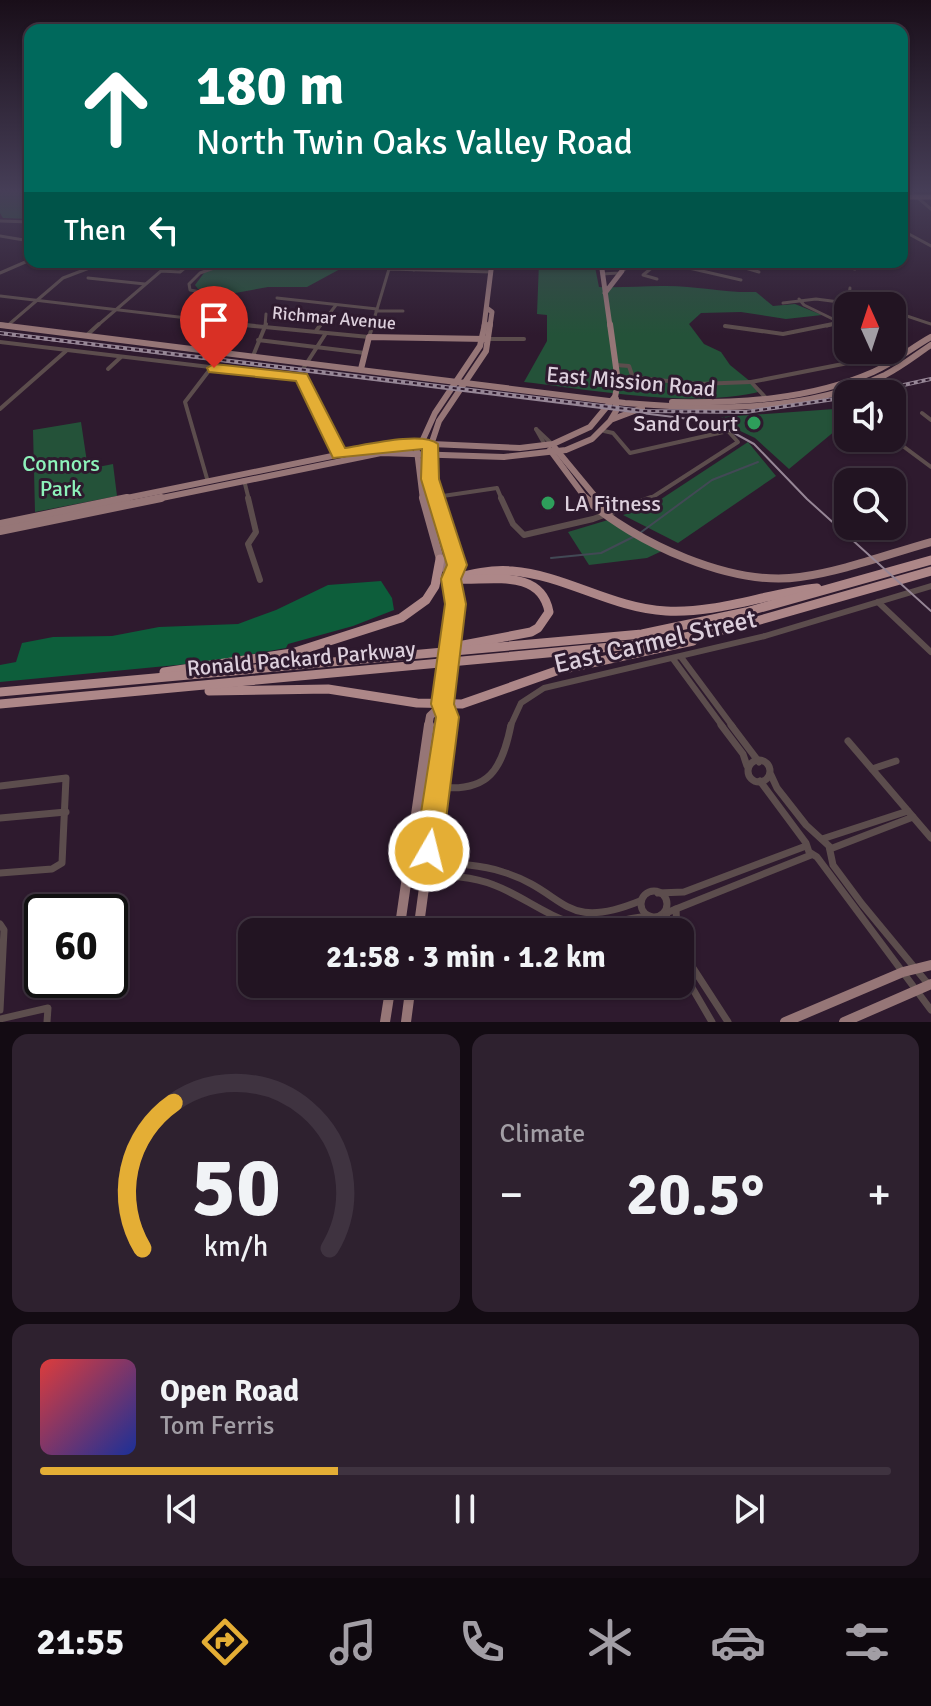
<!DOCTYPE html>
<html lang="en">
<head>
<meta charset="utf-8">
<style>
	body { margin:0; font-family:Signika,sans-serif; background:#2e212f; color:#f1f3f6; height:100vh; display:flex; flex-direction:column; font-size:30px; white-space:nowrap }
	* { box-sizing:border-box; margin:0 }
	p { font-size:26px; color:#a29ea5 }
	.icon { flex:none; width:44px; height:44px; fill:none; stroke:currentColor; stroke-width:2; stroke-linecap:round; stroke-linejoin:round }
	.map { position:relative; height:1022px; overflow:hidden }
	.drawer { display:flex; flex-direction:column; gap:12px; padding:12px; background:#130b13; flex:1 }
	.drawer>* { flex:none }
	.banner { position:absolute; left:24px; top:24px; width:884px; height:244px; border-radius:16px; box-shadow:0 2px 6px #0004,0 0 0 2px #3f3340; background:#00695c; color:#fff; overflow:hidden }
	.needle { width:52px; rotate:357deg }
	.controls { position:absolute; left:834px; top:292px; display:grid; gap:16px }
	.controls a { display:grid; place-items:center; width:72px; height:72px; border-radius:16px; background:#221422; box-shadow:0 2px 6px #0004,0 0 0 2px #3f3340; font-size:40px }
	.speed { position:absolute; left:24px; top:894px; display:flex; gap:16px; font-size:40px; font-weight:700; text-align:center }
	.speed>* { display:grid; place-content:center; width:104px; height:104px; border-radius:50%; background:#221422; box-shadow:0 2px 6px #0004,0 0 0 2px #3f3340; line-height:1 }
	.speed .limit { border:4px solid #111; border-radius:12px; background:#fff; color:#111 }
	.pin { position:absolute; display:grid; place-items:center; width:68px; height:68px; color:#fff; margin:-82px -34px; border-radius:50% 50% 50% 0; rotate:-45deg; box-shadow:0 0 8px #0007 }
	.pin .icon { rotate:45deg }
	.me { position:absolute; width:88px; margin:-44px; rotate:8deg; stroke-linejoin:round; filter:drop-shadow(0 0 6px #0008) }
	.turn { display:flex; align-items:center; gap:28px; height:168px; padding:0 40px; font-size:36px }
	.turn .icon { width:104px; height:104px; stroke-width:2.5 }
	.turn b { display:block; font-size:56px; line-height:68px }
	.then { display:flex; align-items:center; height:76px; padding:0 40px; background:#0003; gap:16px; font-size:30px }
	.big { font-size:60px; font-weight:800; line-height:1.1 }
	.drawer .tile { flex:1; display:flex; flex-direction:column; justify-content:center; gap:12px; min-width:0; padding:0 28px; border-radius:16px; background:#2e212f }
	.drawer .dial { align-items:center; gap:0 }
	.dial svg { height:208px; overflow:visible; fill:none; stroke:#3f3340; stroke-width:7; stroke-linecap:round; text-anchor:middle }
	.dial text { fill:#f1f3f6; stroke:none }
	.song { display:flex; align-items:center; gap:24px }
	.cover { width:96px; height:96px; border-radius:12px; background:linear-gradient(135deg,hsl(0 70% 55%),hsl(230 70% 35%)) }
	.played { height:8px; border-radius:4px; background:linear-gradient(90deg,#e4ae35 35%,#3f3340 35%) }
	.keys { display:flex; justify-content:space-around; direction:ltr }
	.heat { display:flex; justify-content:space-between; align-items:center; font-size:44px; direction:ltr }
	.drawer .tiles { flex:1; display:grid; gap:12px; grid-template-columns:1fr 1fr }
	.tile:last-child { grid-column:span 2 }
	.trip { position:absolute; left:238px; top:918px; width:456px; height:80px; border-radius:16px; background:#221422; box-shadow:0 2px 6px #0004,0 0 0 2px #3f3340; font-weight:800; line-height:80px; text-align:center }
	.tab-bar { display:flex; height:128px; justify-content:space-around; align-items:center; background:#0e080e; color:#a29ea5 }
	.tab-bar .icon { width:56px; height:56px }
	.tab-bar .active { color:#e4ae35 }
	.tab-bar b { font-size:36px; color:#f1f3f6 }
	.map>svg:first-child { display:block }
	.green { fill:#245239 }
	.forest { fill:#0d5e3b }
	.lines { fill:none; stroke-linecap:round; stroke-linejoin:round }
	.stream { stroke:#424955; stroke-width:2 }
	.minor-far3 { stroke:#5c4d4d; stroke-width:3 }
	.minor-far2 { stroke:#5c4d4d; stroke-width:4 }
	.minor-far1 { stroke:#5c4d4d; stroke-width:6 }
	.minor { stroke:#5c4d4d; stroke-width:7 }
	.major-far3 { stroke:#967677; stroke-width:5 }
	.major-far2 { stroke:#967677; stroke-width:6 }
	.major-far1 { stroke:#967677; stroke-width:8 }
	.major { stroke:#967677; stroke-width:10 }
	.highway { stroke:#ad8788; stroke-width:9 }
	.tram { stroke:#968696; stroke-width:2 }
	.rail-casing { stroke:#968696; stroke-width:4 }
	.rail { stroke:#2e1a2e; stroke-width:2; stroke-dasharray:4; stroke-linecap:butt }
	.route { fill:#e4ae35; stroke:#947122; stroke-width:2 }
	.leisure-dot { fill:#2e9e5b; stroke:#2e1a2e; stroke-width:3 }
	.labels { text-anchor:middle; stroke-width:6; stroke-linejoin:round; paint-order:stroke }
	.far-street-label { font-size:18px; fill:#dccfdc; stroke:#2e1a2e }
	.street-label { font-size:22px; fill:#dccfdc; stroke:#2e1a2e }
	.poi-label { font-size:22px; fill:#dccfdc; stroke:#2e1a2e; text-anchor:end }
	.park-label { font-size:22px; fill:#8df2ba; stroke:#2e1a2e }
	.near-street-label { font-size:26px; fill:#dccfdc; stroke:#2e1a2e }
</style>
</head>
<body>
<div class="map">
<svg width="931" height="1022" viewBox="0 0 931 1022">
	<rect width="100%" height="100%" fill="#2e1a2e"/>
	<g class="green">
		<path d="M0 192H30V219L3 218 0 213Z"/>
		<path d="M217 262H246L244 266 294 269 300 262H353L307 287H268L230 294 198 289 195 285 207 269Z"/>
		<path d="M539 262H594L599 287C620 288 640 286 661 286 693 285 724 293 756 292L773 306 795 304 822 315 786 319 741 312 701 313 689 324 704 344 721 352 730 365 762 391C695 409 593 390 524 382L547 341V315L537 314Z"/>
		<path d="M848 408 847 421 789 469 755 438 719 421 722 417Z"/>
		<path d="M81 422 88 469 113 464 117 496 35 512 33 430Z"/>
		<path d="M748 442 776 476 678 543 623 515 649 507Z"/>
		<path d="M608 520 662 551 647 558 589 565 568 532Z"/>
	</g>
	<path class="forest" d="M381 581 392 598 394 610 353 626 288 644 286 648 208 662 0 682V665L16 662 22 643 53 637 112 636 159 627 238 624 276 610 328 585Z"/>
	<g class="lines">
		<g class="stream">
			<path d="M640 533 712 480 758 462"/>
			<path d="M551 558 601 553 635 536"/>
		</g>
		<g class="minor-far3">
			<path d="M911 192 931 209"/>
			<path d="M0 221 30 222"/>
			<path d="M902 225 907 233 931 246"/>
			<path d="M0 236 30 241"/>
			<path d="M121 262 149 265"/>
			<path d="M663 262 741 280"/>
			<path d="M725 262 759 272"/>
			<path d="M786 262 797 266"/>
			<path d="M831 262 855 269"/>
			<path d="M606 266 612 262"/>
			<path d="M414 270 416 262"/>
			<path d="M0 273 30 260"/>
			<path d="M602 274 619 273 636 262"/>
			<path d="M88 278 145 284"/>
			<path d="M657 279 643 275 659 262"/>
			<path d="M0 296 255 326"/>
			<path d="M277 298 377 309"/>
			<path d="M799 299 804 305 839 322 827 326"/>
			<path d="M848 302 850 288"/>
			<path d="M783 303 816 299 870 306"/>
			<path d="M376 311H403"/>
			<path d="M892 311 931 324"/>
			<path d="M187 317 195 306"/>
			<path d="M211 319 223 296 190 290 189 284 200 273 231 262"/>
			<path d="M7 326 63 278 105 262"/>
			<path d="M97 326 161 271 180 272 192 262"/>
			<path d="M265 326 266 314"/>
			<path d="M320 326 336 305"/>
			<path d="M372 326 389 269 491 272"/>
		</g>
		<g class="minor-far2">
			<path d="M234 324 369 337 373 324"/>
			<path d="M725 326 783 334 833 324"/>
			<path d="M316 331 321 324"/>
			<path d="M326 333 301 372 339 455"/>
			<path d="M87 335 99 324"/>
			<path d="M490 339H524"/>
			<path d="M258 340 365 353"/>
			<path d="M0 342 302 378"/>
			<path d="M253 356 266 324"/>
			<path d="M616 365 629 366 632 375 638 378 698 384 751 382"/>
			<path d="M108 369 121 357"/>
			<path d="M766 398 751 382 843 364 878 352 898 357"/>
			<path d="M0 409 66 351"/>
			<path d="M922 413 931 420"/>
			<path d="M536 429 552 444"/>
			<path d="M536 429 545 445"/>
			<path d="M604 431 613 433 630 453 728 431 738 442 648 500"/>
			<path d="M892 438 931 467"/>
			<path d="M244 480 249 500"/>
			<path d="M208 482 185 402 211 368"/>
			<path d="M436 497 497 488 502 500"/>
		</g>
		<g class="minor-far1">
			<path d="M248 498 256 532 248 544 260 580"/>
			<path d="M501 498 513 524 524 535 593 519 651 498"/>
			<path d="M878 602 931 652"/>
			<path d="M681 657 733 727"/>
			<path d="M673 659 723 727"/>
			<path d="M510 727 521 703 544 688 765 636 931 586"/>
		</g>
		<g class="minor">
			<path d="M721 725 743 754 747 766"/>
			<path d="M731 725 759 762"/>
			<path d="M848 741 931 838"/>
			<circle cx="759" cy="771" r="11"/>
			<path d="M872 769 896 761"/>
			<path d="M771 775 777 788 806 825 829 846 833 865 862 904 929 985"/>
			<path d="M760 781 806 843 809 852 817 857 931 1010"/>
			<path d="M0 786 66 778 62 863 52 869 0 873"/>
			<path d="M439 787C489 793 502 769 511 725"/>
			<path d="M0 818 66 812"/>
			<path d="M822 839 908 811"/>
			<path d="M830 849 913 817"/>
			<path d="M410 862C441 864 473 862 503 872 568 892 561 933 640 901"/>
			<path d="M409 875C437 876 467 874 494 885 523 896 547 917 577 924 603 929 625 917 650 916L658 932"/>
			<circle cx="654" cy="904" r="13"/>
			<path d="M658 893 684 892 806 846"/>
			<path d="M676 909 677 932"/>
			<path d="M0 924 4 930 0 1010"/>
			<path d="M618 925H646L657 932"/>
			<path d="M670 932 666 913 811 855"/>
			<path d="M680 948 728 1022"/>
			<path d="M680 967 712 1022"/>
			<path d="M0 1019 48 1008 47 1022"/>
		</g>
		<g class="major-far3">
			<path d="M902 197H931"/>
			<path d="M601 262 610 326"/>
			<path d="M605 293 622 271"/>
			<path d="M488 309 492 312 490 326"/>
			<path d="M0 325 10 326"/>
			<path d="M484 326 492 262"/>
		</g>
		<g class="major-far2">
			<path d="M610 324 618 382 615 397"/>
			<path d="M0 325 625 403C712 410 804 413 885 375 901 367 916 355 931 345"/>
			<path d="M361 369 369 337 486 339"/>
			<path d="M672 402C740 403 809 400 873 372 894 363 911 348 931 337"/>
			<path d="M613 419 642 408"/>
			<path d="M420 446 435 413 480 346 485 324"/>
			<path d="M555 448 598 500"/>
			<path d="M550 450 587 500"/>
			<path d="M417 451 423 500"/>
			<path d="M117 500 371 448 432 444 520 448 553 444 590 427 614 398"/>
			<path d="M152 500 381 453 504 457 566 450 592 439 610 421 616 411V399"/>
			<path d="M436 500 430 480 429 451 439 421 486 351 490 324"/>
		</g>
		<g class="major-far1">
			<path d="M423 498 440 559 451 579 456 604 443 704 447 717 446 727"/>
			<path d="M436 498 457 565 451 579"/>
			<path d="M585 498C635 543 732 587 800 577 844 571 888 554 931 542"/>
			<path d="M595 498 610 511"/>
			<path d="M0 524 127 498"/>
			<path d="M0 531 161 498"/>
			<path d="M428 727 430 716 443 704"/>
		</g>
		<g class="major">
			<path d="M399 932 429 725"/>
			<path d="M418 932 446 725"/>
			<path d="M385 1022 391 984"/>
			<path d="M406 1022 411 984"/>
			<path d="M785 1022 903 972 931 965"/>
			<path d="M844 1022 931 984"/>
		</g>
		<g class="highway">
			<path d="M451 579C471 574 491 569 512 571 565 575 611 608 666 611 717 614 767 593 817 588"/>
			<path d="M453 647 531 632 538 628 549 612C541 568 490 581 456 579"/>
			<path d="M164 672 292 653 401 618 426 600 435 586 440 559"/>
			<path d="M209 691 328 689 417 703 462 704 559 670 693 641"/>
			<path d="M0 692 642 634 746 612 931 560"/>
			<path d="M0 704 654 643 732 628 931 571"/>
		</g>
		<path class="tram" d="M0 334 714 422 754 444 807 499 931 611"/>
		<g class="rail-casing">
			<g id="rail">
				<path d="M0 333 643 411 746 412 848 397"/>
				<path d="M863 394 931 379"/>
			</g>
		</g>
		<use href="#rail" class="rail"/>
	</g>
	<linearGradient id="sky" x2="0" y2="1"><stop stop-color="#190e19"/><stop offset="0.57" stop-color="#463e57"/><stop offset="1" stop-color="#463e57" stop-opacity="0"/></linearGradient>
	<rect width="931" height="335" fill="url(#sky)"/>
	<path class="route" d="M214 364 307 374 345 448C365 445 423 431 438 444L439 479 467 565 461 579 466 604 454 704 459 717 442 851 438 859 429 863 419 859 415 851 436 717 431 704 445 604 441 579 447 565 421 479 422 449 333 458 296 381 209 372 207 368Z"/>
	<g class="leisure-dot">
		<circle cx="754" cy="423" r="8"/>
		<circle cx="548" cy="503" r="8"/>
	</g>
	<g class="labels">
		<g class="far-street-label">
			<text transform="translate(334 318) rotate(5)" y="6">Richmar Avenue</text>
		</g>
		<g class="street-label">
			<text transform="translate(631 381) rotate(5)" y="8">East Mission Road</text>
			<text transform="translate(301 658) rotate(-5)" y="8">Ronald Packard Parkway</text>
		</g>
		<g class="poi-label">
			<text x="738" y="431">Sand Court</text>
			<text x="564" y="511" text-anchor="start">LA Fitness</text>
		</g>
		<g class="park-label">
			<text x="61" y="471">Connors<tspan x="61" dy="25">Park</tspan></text>
		</g>
		<g class="near-street-label">
			<text transform="translate(655 641) rotate(-13)" y="9">East Carmel Street</text>
		</g>
	</g>
</svg>
<div class="controls">
<a><svg class="needle" viewBox="-14 -14 28 28"><path d="M0-13l5 13h-10z" fill="#e53935"/><path d="M0 13l5-13h-10z" fill="#a29ea5"/></svg></a>
<a><svg class="icon" aria-label="sound" viewBox="0 0 24 24"><path d="M4 9h4l5-4v14l-5-4H4zM17 9q2 3 0 6"/></svg></a>
<a><svg class="icon" aria-label="search" viewBox="0 0 24 24"><circle cx="10" cy="10" r="6"/><path d="M15 15l6 6"/></svg></a>
</div>
<div class="speed"><div class="limit">60</div></div>
<div class="pin" style="left:214px;top:368px;background:#d93025"><svg class="icon" aria-label="arrive" viewBox="0 0 24 24"><path d="M6 21V4h12l-3 4 3 4H6"/></svg></div>
<svg class="me" style="left:429px;top:851px" viewBox="-20 -20 40 40"><circle r="17" fill="#e4ae35" stroke="#fff" stroke-width="3"/><path d="M0-11L8 9 0 5-8 9z" fill="#fff"/></svg>
<div class="trip">21:58 · 3 min · 1.2 km</div>
<div class="banner">
<div class="turn"><svg class="icon" aria-label="ahead" viewBox="0 0 24 24"><path d="M12 20V5M6 11l6-6 6 6"/></svg><div><b>180 m</b>North Twin Oaks Valley Road</div></div>
<div class="then">Then<svg class="icon" aria-label="left" viewBox="0 0 24 24"><path d="M17 20v-9H6M10 6l-5 5 5 5"/></svg></div>
</div>
</div>
<section class="drawer">
<div class="tiles">
<div class="tile dial"><svg viewBox="0 0 100 80">
<path d="M14 69A42 42 0 1 1 86 69"/>
<path d="M14 69A42 42 0 0 1 26 13" stroke="#e4ae35"/>
<text x="50" y="56" font-size="32" font-weight="700">50</text>
<text x="50" y="72" font-size="11">km/h</text>
</svg></div>
<div class="tile"><p>Climate</p>
<div class="heat"><a>−</a><b class="big">20.5°</b><a>+</a></div>
</div>
<div class="tile">
<div class="song"><i class="cover"></i><div><b>Open Road</b><p>Tom Ferris</p></div></div>
<div class="played"></div>
<div class="keys"><svg class="icon" aria-label="previous" viewBox="0 0 24 24"><path d="M18 5L8 12l10 7zM5 5v14"/></svg><svg class="icon" aria-label="pause" viewBox="0 0 24 24"><path d="M8 5v14M16 5v14"/></svg><svg class="icon" aria-label="next" viewBox="0 0 24 24"><path d="M6 5l10 7-10 7zM19 5v14"/></svg></div>
</div>
</div>
</section>
<nav class="tab-bar">
<b>21:55</b>
<svg class="icon active" aria-label="directions" viewBox="0 0 24 24"><path d="M12 3l9 9-9 9-9-9zM9 14v-3h6M13 9l2 2-2 2"/></svg>
<svg class="icon" aria-label="music" viewBox="0 0 24 24"><path d="M9 18V5l10-2v13"/><circle cx="6" cy="18" r="3"/><circle cx="16" cy="16" r="3"/></svg>
<svg class="icon" aria-label="phone" viewBox="0 0 24 24"><path d="M5 4h4l2 5-3 2q2 4 5 5l2-3 5 2v4C11 20 4 13 5 4z"/></svg>
<svg class="icon" aria-label="climate" viewBox="0 0 24 24"><path d="M12 3v18M4 7l16 10M4 17L20 7"/></svg>
<svg class="icon" aria-label="car" viewBox="0 0 24 24"><path d="M5 17H2v-5l4-1 3-4h7l3 4 3 1v5h-3M9 17h6M6 11h13"/><circle cx="7" cy="17" r="2"/><circle cx="17" cy="17" r="2"/></svg>
<svg class="icon" aria-label="filters" viewBox="0 0 24 24"><path d="M4 7h16M4 17h16"/><circle cx="9" cy="7" r="2"/><circle cx="15" cy="17" r="2"/></svg>
</nav>
</body>
</html>
